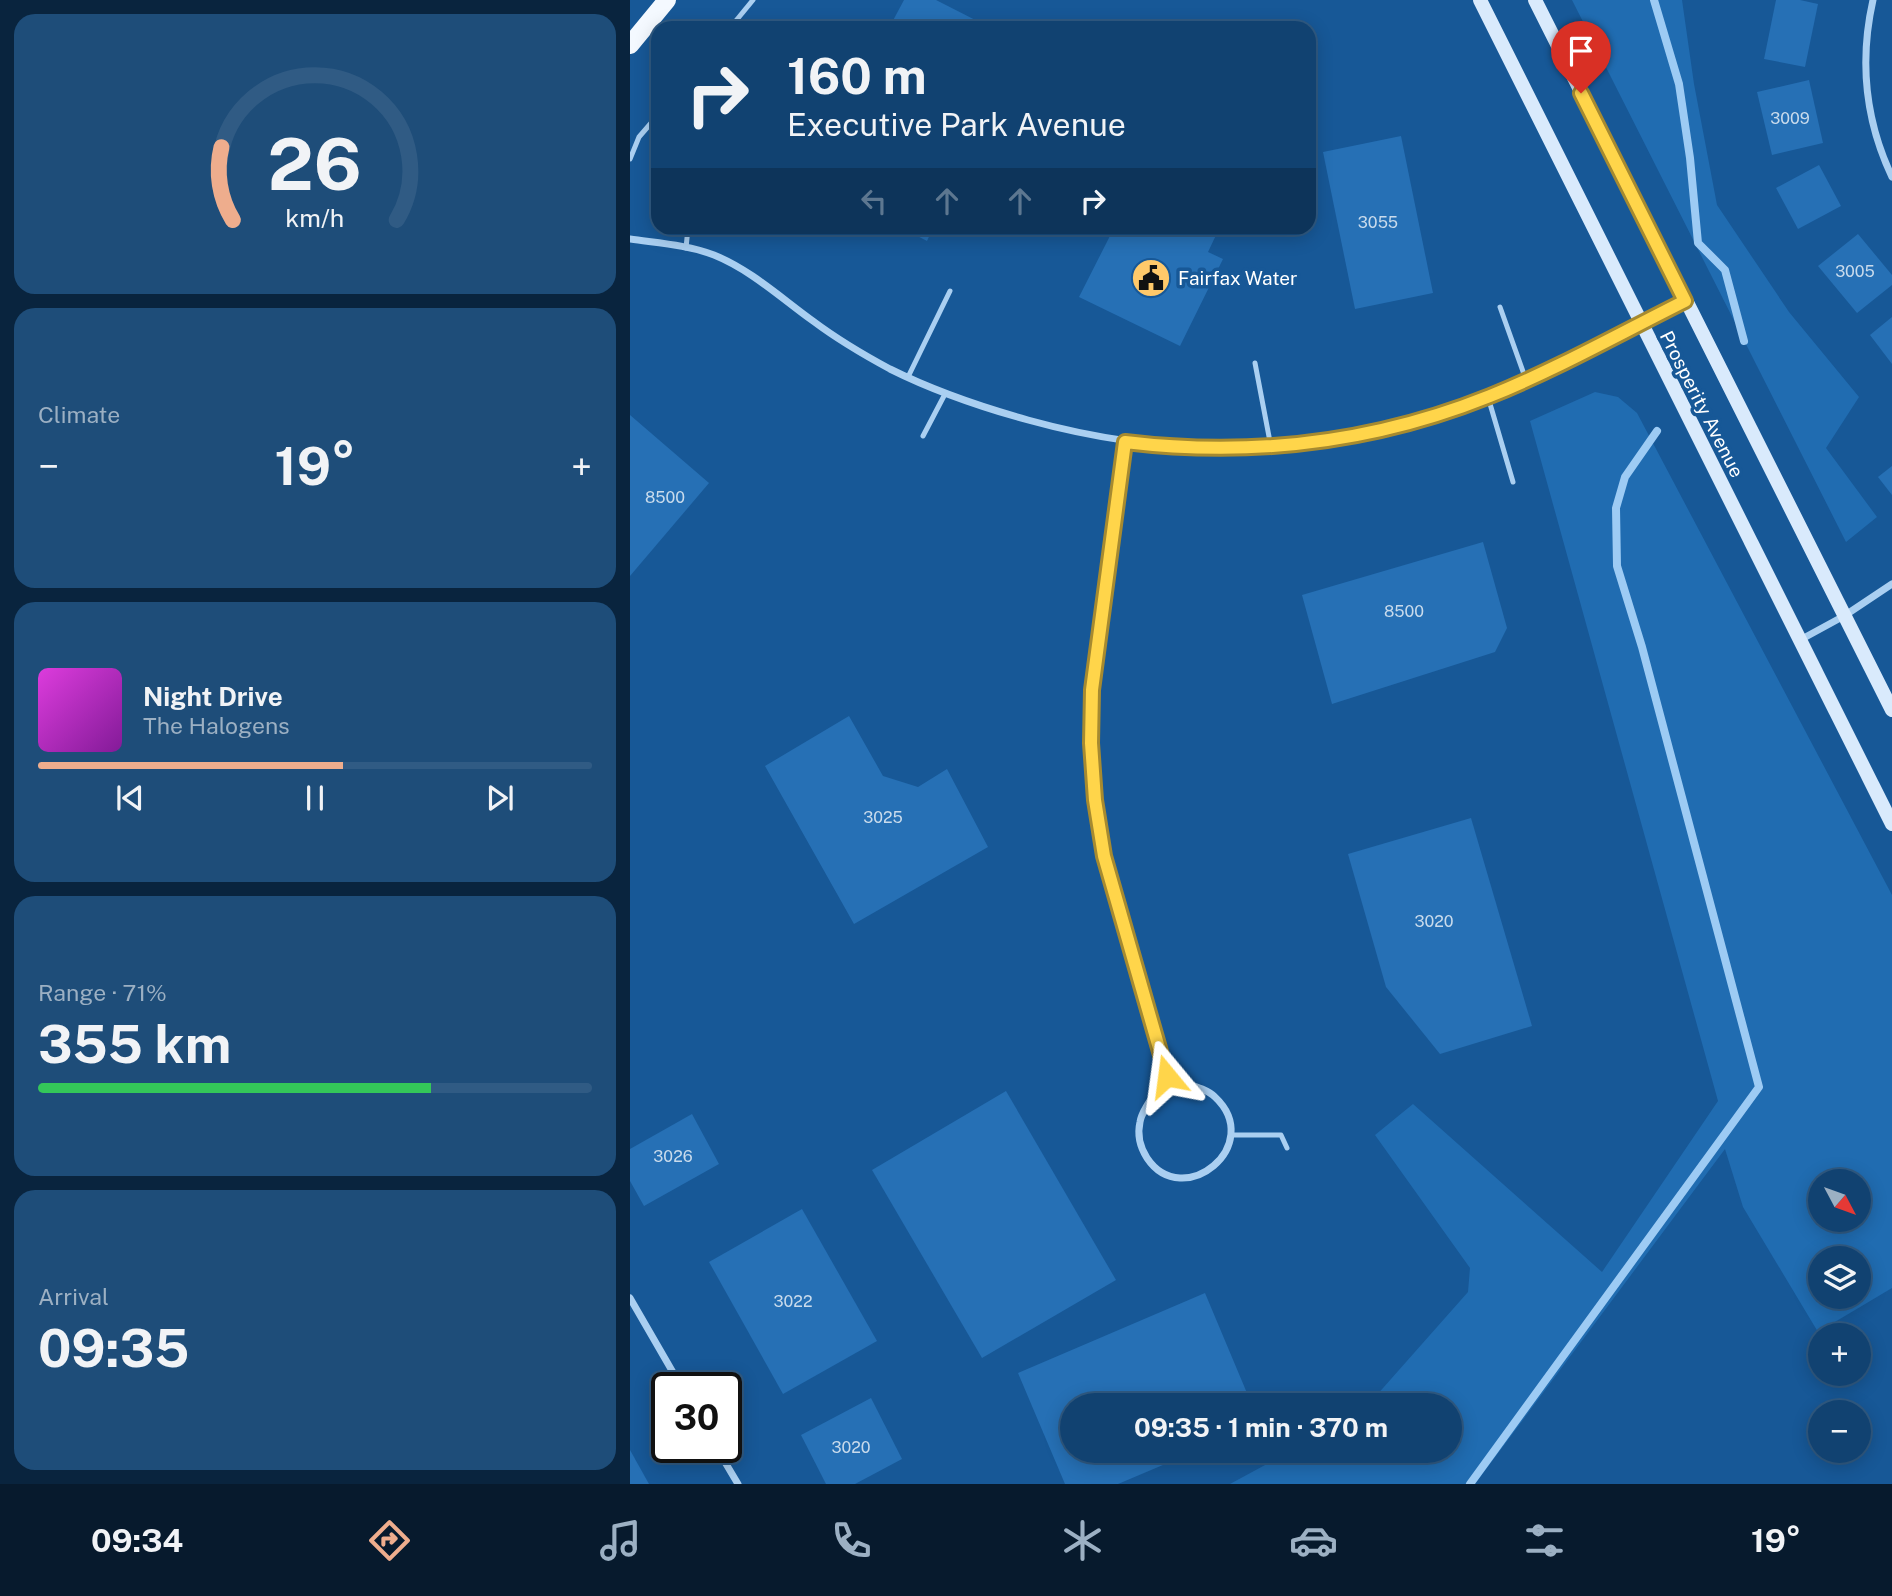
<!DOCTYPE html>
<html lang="en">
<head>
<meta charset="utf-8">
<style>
	body { margin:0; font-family:"Public Sans",sans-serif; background:#1e4d79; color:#f1f3f6; height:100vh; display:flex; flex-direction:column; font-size:26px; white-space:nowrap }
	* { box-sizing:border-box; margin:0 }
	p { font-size:23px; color:#9cb0c3 }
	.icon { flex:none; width:38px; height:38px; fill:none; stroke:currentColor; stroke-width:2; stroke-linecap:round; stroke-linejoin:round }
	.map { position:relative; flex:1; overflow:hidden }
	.sheet { display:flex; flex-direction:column; gap:14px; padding:14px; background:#09243e; width:630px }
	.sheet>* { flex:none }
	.top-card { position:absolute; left:21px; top:21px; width:665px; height:214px; border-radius:21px; box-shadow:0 4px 18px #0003,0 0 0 2px #305b84; background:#114271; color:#f1f3f6; overflow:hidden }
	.needle { width:46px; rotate:131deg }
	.tools { position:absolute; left:1178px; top:1169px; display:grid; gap:14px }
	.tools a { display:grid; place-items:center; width:63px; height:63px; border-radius:50%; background:#114271; box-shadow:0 4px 18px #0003,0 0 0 2px #305b84; font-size:35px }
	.speed { position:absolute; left:21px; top:1372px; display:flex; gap:14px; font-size:35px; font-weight:700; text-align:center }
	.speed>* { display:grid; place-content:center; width:91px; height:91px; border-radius:50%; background:#114271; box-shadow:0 4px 18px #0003,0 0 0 2px #305b84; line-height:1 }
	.speed .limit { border:4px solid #111; border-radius:10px; background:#fff; color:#111 }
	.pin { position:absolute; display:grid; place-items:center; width:60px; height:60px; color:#fff; margin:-72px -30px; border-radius:50% 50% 50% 0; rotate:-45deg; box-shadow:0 0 7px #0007 }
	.pin .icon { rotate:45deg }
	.me { position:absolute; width:77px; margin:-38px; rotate:344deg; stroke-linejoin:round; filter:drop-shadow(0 0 5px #0008) }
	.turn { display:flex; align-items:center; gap:24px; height:147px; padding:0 21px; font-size:32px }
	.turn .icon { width:91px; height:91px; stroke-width:2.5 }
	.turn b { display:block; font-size:49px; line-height:60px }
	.lanes { display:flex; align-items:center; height:66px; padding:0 21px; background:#0003; justify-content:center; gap:35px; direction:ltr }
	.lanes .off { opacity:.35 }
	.big { font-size:52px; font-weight:700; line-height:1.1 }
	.sheet .tile { flex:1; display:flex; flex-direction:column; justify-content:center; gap:10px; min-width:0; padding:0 24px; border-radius:21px; background:#1e4d79 }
	.sheet .dial { align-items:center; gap:0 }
	.dial svg { height:182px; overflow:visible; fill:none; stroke:#305b84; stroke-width:7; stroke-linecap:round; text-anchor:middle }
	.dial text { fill:#f1f3f6; stroke:none }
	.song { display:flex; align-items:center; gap:21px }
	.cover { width:84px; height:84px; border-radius:10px; background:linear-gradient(135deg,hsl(300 70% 55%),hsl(290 70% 35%)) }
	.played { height:7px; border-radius:4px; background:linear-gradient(90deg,#eead8d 55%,#305b84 55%) }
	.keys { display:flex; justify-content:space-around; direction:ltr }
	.heat { display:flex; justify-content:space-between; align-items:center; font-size:38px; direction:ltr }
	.charge { height:10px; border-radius:5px; background:linear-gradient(90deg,#34c759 71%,#305b84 0) }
	.trip { position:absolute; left:430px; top:1393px; width:402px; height:70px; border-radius:35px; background:#114271; box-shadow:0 4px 18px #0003,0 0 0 2px #305b84; font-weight:700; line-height:70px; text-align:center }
	.menu { display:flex; height:112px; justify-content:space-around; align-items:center; background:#071a2d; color:#9cb0c3 }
	.menu .icon { width:49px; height:49px }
	.menu .active { color:#eead8d }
	.menu b { font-size:32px; color:#f1f3f6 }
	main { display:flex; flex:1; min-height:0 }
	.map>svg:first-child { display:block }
	.green { fill:#206cb1; fill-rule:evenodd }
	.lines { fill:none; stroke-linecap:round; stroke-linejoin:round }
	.stream { stroke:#9dcbf4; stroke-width:8 }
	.building { fill:#2670b5 }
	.service { stroke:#aacff1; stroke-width:5 }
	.minor { stroke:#aacff1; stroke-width:7 }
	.secondary { stroke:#d9eafc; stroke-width:14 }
	.primary { stroke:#f4f9ff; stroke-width:18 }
	.route-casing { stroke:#a68a30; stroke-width:18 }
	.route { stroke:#ffd54a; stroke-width:12 }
	.labels { text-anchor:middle; stroke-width:7; stroke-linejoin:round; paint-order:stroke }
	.number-label { font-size:16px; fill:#c9dbec }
	.poi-label { font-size:19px; fill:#fff; stroke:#175897; text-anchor:start }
	.street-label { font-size:19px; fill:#fff; stroke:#175897 }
</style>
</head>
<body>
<main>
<section class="sheet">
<div class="tile dial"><svg viewBox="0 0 100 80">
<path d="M14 69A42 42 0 1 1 86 69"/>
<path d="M14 69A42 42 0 0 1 9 37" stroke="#eead8d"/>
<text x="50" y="56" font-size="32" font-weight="700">26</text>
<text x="50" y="72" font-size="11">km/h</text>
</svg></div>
<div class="tile"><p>Climate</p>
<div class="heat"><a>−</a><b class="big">19°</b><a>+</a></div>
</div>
<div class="tile">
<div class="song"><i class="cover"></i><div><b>Night Drive</b><p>The Halogens</p></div></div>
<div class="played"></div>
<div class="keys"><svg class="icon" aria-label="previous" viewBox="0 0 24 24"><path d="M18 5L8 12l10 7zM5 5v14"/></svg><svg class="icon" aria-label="pause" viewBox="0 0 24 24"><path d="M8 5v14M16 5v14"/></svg><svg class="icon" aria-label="next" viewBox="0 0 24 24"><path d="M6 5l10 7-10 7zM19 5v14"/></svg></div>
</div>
<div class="tile"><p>Range · 71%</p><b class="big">355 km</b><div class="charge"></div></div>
<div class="tile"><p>Arrival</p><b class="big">09:35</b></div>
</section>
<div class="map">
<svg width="1262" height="1484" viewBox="0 0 1262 1484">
	<rect width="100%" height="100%" fill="#175897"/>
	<g class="green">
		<path d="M942 0H1052L1064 84 1087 205 1159 312 1229 397 1196 448 1247 517 1216 542Z"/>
		<path d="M965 392 988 397 1007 413 1262 895V1288L1188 1332 1113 1207 1095 1149 845 1484H600L661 1451H821V1405H738L838 1292 840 1268 745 1135 783 1104 972 1272 1088 1101 900 421ZM1190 1181H1228V1220H1190ZM1190 1258H1228V1297H1190Z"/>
	</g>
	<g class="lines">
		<g class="stream">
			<path d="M1024 0 1049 84 1060 158 1068 243 1095 270 1114 341"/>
			<path d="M840 1484 1129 1087 1012 647 987 566 986 508 995 477 1027 431"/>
		</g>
	</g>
	<g class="building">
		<path d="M274 0H306L361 28H259Z"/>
		<path d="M1146 0H1170L1188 4 1175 67 1134 59Z"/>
		<path d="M1179 80 1193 143 1142 155 1127 92Z"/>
		<path d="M771 136 803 293 725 309 693 152Z"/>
		<path d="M1189 165 1211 206 1168 229 1146 188Z"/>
		<path d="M272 228H303L297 241Z"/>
		<path d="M484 228H576L587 233 578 252 593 259 550 346 449 297Z"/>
		<path d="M1228 234 1262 275V285L1227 313 1188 266Z"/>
		<path d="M1262 317V364L1240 335Z"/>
		<path d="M0 415 79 483 0 576Z"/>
		<path d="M1262 466V495L1248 477Z"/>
		<path d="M853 542 877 628 865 652 702 704 672 595Z"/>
		<path d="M219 716 253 776 288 787 317 769 358 847 224 924 135 766Z"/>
		<path d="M841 818 902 1026 810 1054 756 987 718 854Z"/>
		<path d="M376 1091 486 1280 352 1358 242 1170Z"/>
		<path d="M62 1114 89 1164 14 1206 0 1181V1149Z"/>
		<path d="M172 1209 247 1341 153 1394 79 1262Z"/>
		<path d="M575 1293 622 1405H443V1451H566L488 1484H435L388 1373Z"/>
		<path d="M241 1398 272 1459 225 1484H196L171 1435Z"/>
		<path d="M0 1450 19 1484H0Z"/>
	</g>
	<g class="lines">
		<g class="service">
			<path d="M100 28 123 0"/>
			<path d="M0 159 9 137 28 115"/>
			<path d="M56 248 58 228"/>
			<path d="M870 307 896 380"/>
			<path d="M625 363 641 447"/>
			<path d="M278 377 320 291"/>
			<path d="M858 397 883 482"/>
			<path d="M293 436 315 394"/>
			<path d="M601 1135H651L657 1148"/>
		</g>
		<g class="minor">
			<path d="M1243 0C1229 62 1235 120 1262 177"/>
			<path d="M0 239C27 243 58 245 84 255 121 270 151 298 183 321 207 339 234 355 260 369 304 391 351 407 398 420 557 464 702 455 856 398 886 386 914 371 943 357 980 338 1018 320 1055 301"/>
			<path d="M495 442 462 690 461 743 465 800 474 856 537 1076"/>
			<path d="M1170 640 1214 616 1262 584"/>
			<path d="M537 1076C551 1083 575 1087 585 1097 636 1145 553 1212 517 1158 510 1147 507 1135 510 1122 512 1108 529 1090 537 1076Z"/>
			<path d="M0 1298 52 1388"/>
			<path d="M86 1447 108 1484"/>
		</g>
		<g class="secondary">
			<path d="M850 0 1262 824"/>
			<path d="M905 0 1262 710"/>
		</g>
		<path class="primary" d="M0 45 37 0"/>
	</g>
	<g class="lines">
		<g class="route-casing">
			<path id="route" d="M537 1076 474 856 465 800 461 743 462 690 495 442C619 457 743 443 860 396 927 369 991 333 1055 301L951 93"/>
		</g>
		<use href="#route" class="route"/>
	</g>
	<defs>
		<g id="civic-disc" transform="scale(2.0125)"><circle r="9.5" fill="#ffc96a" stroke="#175897"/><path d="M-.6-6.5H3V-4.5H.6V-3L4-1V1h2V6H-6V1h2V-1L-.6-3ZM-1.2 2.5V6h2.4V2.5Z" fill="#111"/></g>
	</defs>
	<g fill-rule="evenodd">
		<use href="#civic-disc" x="521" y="278"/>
	</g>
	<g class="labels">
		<g class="number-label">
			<text x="1160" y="124">3009</text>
			<text x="748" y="228">3055</text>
			<text x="1225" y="277">3005</text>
			<text x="35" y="503">8500</text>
			<text x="774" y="617">8500</text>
			<text x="253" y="823">3025</text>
			<text x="804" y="927">3020</text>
			<text x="43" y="1162">3026</text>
			<text x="163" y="1307">3022</text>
			<text x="221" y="1453">3020</text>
		</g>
		<g class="poi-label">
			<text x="548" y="285">Fairfax Water</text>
		</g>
		<g class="street-label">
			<text transform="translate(1072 404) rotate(63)" y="7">Prosperity Avenue</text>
		</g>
	</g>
</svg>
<div class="tools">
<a><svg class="needle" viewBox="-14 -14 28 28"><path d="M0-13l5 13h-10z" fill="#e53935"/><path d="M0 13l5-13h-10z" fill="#9cb0c3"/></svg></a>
<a><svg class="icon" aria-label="layers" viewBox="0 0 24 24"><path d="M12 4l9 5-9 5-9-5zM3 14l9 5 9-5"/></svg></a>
<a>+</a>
<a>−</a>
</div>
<div class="speed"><div class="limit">30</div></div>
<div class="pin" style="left:951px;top:93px;background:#d93025"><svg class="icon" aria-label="arrive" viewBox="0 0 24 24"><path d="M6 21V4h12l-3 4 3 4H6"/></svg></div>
<svg class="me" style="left:537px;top:1076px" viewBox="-20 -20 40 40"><path d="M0-17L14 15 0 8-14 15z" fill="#ffd54a" stroke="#fff" stroke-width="4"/></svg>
<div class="trip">09:35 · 1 min · 370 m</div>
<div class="top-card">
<div class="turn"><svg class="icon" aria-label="right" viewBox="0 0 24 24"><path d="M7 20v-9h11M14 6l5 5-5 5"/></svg><div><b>160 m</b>Executive Park Avenue</div></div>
<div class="lanes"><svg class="icon off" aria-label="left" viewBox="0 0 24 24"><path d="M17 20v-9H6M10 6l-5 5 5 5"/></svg><svg class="icon off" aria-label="ahead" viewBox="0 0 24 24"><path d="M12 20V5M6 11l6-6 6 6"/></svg><svg class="icon off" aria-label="ahead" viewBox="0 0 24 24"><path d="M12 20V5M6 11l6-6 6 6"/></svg><svg class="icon" aria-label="right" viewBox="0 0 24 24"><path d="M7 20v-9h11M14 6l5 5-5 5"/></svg></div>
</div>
</div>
</main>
<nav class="menu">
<b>09:34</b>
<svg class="icon active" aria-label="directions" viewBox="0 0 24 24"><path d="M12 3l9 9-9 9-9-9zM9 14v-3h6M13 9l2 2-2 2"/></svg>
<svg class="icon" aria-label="music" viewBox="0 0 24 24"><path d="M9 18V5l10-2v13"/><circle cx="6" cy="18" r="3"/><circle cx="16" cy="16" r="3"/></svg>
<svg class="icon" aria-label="phone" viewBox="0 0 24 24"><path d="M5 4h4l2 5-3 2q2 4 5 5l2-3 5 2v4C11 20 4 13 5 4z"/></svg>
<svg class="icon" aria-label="climate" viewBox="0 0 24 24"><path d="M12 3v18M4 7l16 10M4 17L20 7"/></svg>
<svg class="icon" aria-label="car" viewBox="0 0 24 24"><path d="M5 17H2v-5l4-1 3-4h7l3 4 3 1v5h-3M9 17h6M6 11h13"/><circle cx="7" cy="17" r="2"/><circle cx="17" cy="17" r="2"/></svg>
<svg class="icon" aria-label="filters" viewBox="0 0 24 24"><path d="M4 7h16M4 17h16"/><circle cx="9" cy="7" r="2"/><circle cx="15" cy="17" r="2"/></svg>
<b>19°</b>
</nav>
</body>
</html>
